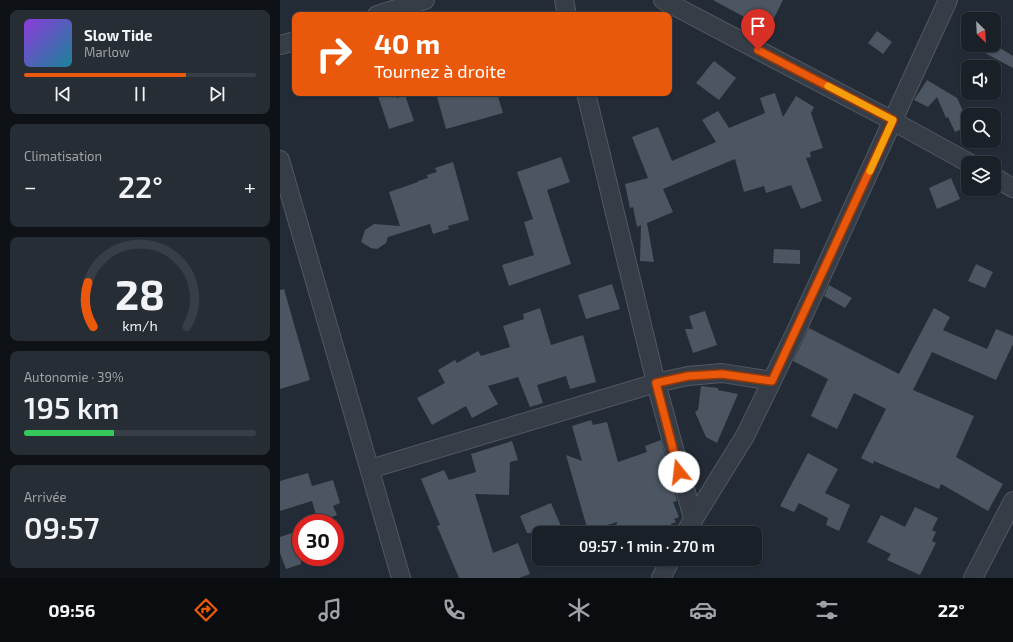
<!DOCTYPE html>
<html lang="fr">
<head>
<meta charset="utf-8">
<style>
	body { margin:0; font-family:"Exo 2",sans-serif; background:#272d34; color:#f1f3f6; height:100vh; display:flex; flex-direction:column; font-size:15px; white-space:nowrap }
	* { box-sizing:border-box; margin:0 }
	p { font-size:13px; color:#9fa3a8 }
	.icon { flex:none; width:22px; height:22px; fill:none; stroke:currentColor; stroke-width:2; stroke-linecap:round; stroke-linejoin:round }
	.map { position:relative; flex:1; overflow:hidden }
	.panel { display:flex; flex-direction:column; gap:10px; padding:10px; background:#0e1216; width:280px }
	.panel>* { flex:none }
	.top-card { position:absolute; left:12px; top:12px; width:380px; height:84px; border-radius:8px; box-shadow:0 1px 3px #0004,0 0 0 1px #383e45; background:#ea580c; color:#fff; overflow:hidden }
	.needle { width:26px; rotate:156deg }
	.fabs { position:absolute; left:681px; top:12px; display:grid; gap:8px }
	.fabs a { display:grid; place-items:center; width:40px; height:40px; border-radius:8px; background:#1a2028; box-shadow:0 1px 3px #0004,0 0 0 1px #383e45; font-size:20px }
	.speed { position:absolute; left:12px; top:514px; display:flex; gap:8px; font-size:20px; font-weight:700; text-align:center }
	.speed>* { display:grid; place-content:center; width:52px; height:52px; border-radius:50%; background:#1a2028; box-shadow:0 1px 3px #0004,0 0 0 1px #383e45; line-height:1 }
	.speed .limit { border:6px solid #d22; background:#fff; color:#111 }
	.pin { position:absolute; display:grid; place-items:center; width:34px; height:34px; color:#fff; margin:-41px -17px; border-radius:50% 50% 50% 0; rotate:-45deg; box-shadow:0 0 4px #0007 }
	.pin .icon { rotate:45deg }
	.me { position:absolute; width:44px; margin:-22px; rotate:344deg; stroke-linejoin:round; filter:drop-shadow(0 0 3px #0008) }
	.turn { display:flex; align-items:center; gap:14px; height:84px; padding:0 16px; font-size:18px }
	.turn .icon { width:52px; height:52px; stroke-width:2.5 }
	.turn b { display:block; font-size:28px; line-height:34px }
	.big { font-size:30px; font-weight:600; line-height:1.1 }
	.panel .card { flex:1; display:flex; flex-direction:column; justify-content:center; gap:6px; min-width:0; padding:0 14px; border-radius:8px; background:#272d34 }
	.panel .dial { align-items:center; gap:0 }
	.dial svg { height:104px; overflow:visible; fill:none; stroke:#383e45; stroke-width:7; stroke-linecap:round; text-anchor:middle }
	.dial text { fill:#f1f3f6; stroke:none }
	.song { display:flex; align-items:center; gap:12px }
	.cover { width:48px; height:48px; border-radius:6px; background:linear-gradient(135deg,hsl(270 70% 55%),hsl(190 70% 35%)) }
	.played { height:4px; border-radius:2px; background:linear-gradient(90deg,#ea580c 70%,#383e45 70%) }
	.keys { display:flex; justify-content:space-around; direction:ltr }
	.heat { display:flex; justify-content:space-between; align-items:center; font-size:22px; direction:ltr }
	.charge { height:6px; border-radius:3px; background:linear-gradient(90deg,#34c759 39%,#383e45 0) }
	.trip { position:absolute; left:252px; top:526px; width:230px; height:40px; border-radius:8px; background:#1a2028; box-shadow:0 1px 3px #0004,0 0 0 1px #383e45; font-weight:600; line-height:40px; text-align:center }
	.tabs { display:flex; height:64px; justify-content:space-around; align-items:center; background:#0a0d10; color:#9fa3a8 }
	.tabs .icon { width:28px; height:28px }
	.tabs .current { color:#ea580c }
	.tabs b { font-size:18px; color:#f1f3f6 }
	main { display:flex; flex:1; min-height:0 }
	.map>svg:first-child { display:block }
	.building { fill:#4b5662 }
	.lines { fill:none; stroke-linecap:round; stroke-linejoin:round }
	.minor-casing { stroke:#505861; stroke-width:20 }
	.minor { stroke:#363d47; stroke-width:18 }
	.route-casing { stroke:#983908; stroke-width:10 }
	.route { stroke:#ea580c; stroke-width:7 }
	.slow { stroke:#f59e0b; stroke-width:7 }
</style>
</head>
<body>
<main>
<section class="panel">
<div class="card">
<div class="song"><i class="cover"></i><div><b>Slow Tide</b><p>Marlow</p></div></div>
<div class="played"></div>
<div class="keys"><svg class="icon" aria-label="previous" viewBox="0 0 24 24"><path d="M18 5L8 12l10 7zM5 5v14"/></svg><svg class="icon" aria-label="pause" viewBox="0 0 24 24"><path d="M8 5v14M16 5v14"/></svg><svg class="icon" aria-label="next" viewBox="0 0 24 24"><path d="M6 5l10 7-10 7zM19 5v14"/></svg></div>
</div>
<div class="card"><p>Climatisation</p>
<div class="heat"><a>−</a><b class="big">22°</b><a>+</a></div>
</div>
<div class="card dial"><svg viewBox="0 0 100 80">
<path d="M14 69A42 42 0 1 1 86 69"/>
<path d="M14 69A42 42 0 0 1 10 35" stroke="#ea580c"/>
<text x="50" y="56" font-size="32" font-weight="700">28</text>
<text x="50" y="72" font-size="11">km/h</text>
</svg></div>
<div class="card"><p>Autonomie · 39%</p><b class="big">195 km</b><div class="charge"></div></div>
<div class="card"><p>Arrivée</p><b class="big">09:57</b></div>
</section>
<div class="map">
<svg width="733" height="578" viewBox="0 0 733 578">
	<rect width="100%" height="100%" fill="#232b36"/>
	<g class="building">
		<path d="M433 0H503L488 30 465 19 466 18Z"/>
		<path d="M597 31 612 42 603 54 588 43Z"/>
		<path d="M690 45H715L733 56V68Z"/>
		<path d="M434 61 456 78 439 100 416 83Z"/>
		<path d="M647 80 677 98 684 113 688 111V126L675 132 668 117 666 118 657 97 648 107 634 100Z"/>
		<path d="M97 93H115L117 98 125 95 134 121 109 129Z"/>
		<path d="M156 93H217L223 113 166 129Z"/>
		<path d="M495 93 503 117 516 96 534 107 531 113 543 148 530 152 531 157 526 158 542 201 521 209 511 185 486 193 484 186 464 192 455 159 383 189 393 212 367 223 374 262 360 261 361 225 357 227 353 207 350 208 345 184 368 178 352 137 378 127 392 161 436 142 422 120 438 111 449 128 485 113 480 98Z"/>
		<path d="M281 157 290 182 267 190 291 264 229 286 222 265 254 255 244 222 253 219 237 172Z"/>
		<path d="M173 162 189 220 168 226 169 229 153 234 150 224 108 237 106 243 97 249 91 248 81 242 85 230 94 224 120 226 109 192 138 182V181L148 178 147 175 157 172 155 168Z"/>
		<path d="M671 178 680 199 657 209 649 188Z"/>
		<path d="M494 249 520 250V264L493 263Z"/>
		<path d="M696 264 713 272 705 288 688 281Z"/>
		<path d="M332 284 340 309 306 319 298 295Z"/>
		<path d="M549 285 572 298 565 308 544 296Z"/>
		<path d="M4 289 30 380 0 389V290Z"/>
		<path d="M260 308 271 345 303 335 316 382 290 389 286 376 257 385 263 403 250 407 238 377 208 386 218 404 192 418 186 406 152 425 137 398 165 383 158 370 175 360 177 363 198 351 201 356 230 347 223 326 244 319 243 314Z"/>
		<path d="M654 308 670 317 663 330 707 349 716 329 733 336V344L716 380 652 352 633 390 694 416 676 457 723 484 708 511 661 484 659 489 594 461 593 464 581 458 606 409 574 393 557 429 531 416 548 379 513 361 529 328 619 374Z"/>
		<path d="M425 311 437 345 413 353 405 329H413L409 316Z"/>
		<path d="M421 386 438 388V390L458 394 437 443 426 437 415 412 418 410Z"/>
		<path d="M311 420 313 425 327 422 338 462 367 452 365 446 381 440 397 501 393 502 399 517 394 519 396 522 391 524 394 533 335 532 337 522 308 531 286 455 302 461 292 426Z"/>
		<path d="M232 441 238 460 230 462 229 495 195 494 213 553 238 543 250 574 239 578H179L157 526 160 525 141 479 164 470 169 480 196 472 191 454Z"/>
		<path d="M528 453 558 469 545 493 570 505 559 531 546 525 548 518 519 503 514 512 500 506Z"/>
		<path d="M28 473 32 486 53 480 60 503 53 506 57 515 38 522 32 501 0 511V481Z"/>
		<path d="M271 503 284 533H247L240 516Z"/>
		<path d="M635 507 658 518 652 530 656 532 652 541 656 543 640 575 607 560 611 554 587 542 601 515 625 527Z"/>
		<path d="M21 530V564L6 569 0 553V537Z"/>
	</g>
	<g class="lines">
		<g class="minor-casing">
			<g id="minor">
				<path d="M284 0 287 15"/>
				<path d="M383 0 613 121 689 163"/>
				<path d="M97 15 145 0"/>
				<path d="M0 45 15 41"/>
				<path d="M0 160 121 578"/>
				<path d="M714 177 733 188"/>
				<path d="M90 469 376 383 306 93"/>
				<path d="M413 518 376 383 408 376 442 373 492 381"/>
				<path d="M405 533 465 436 518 327 668 0"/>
				<path d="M381 578 391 559"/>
				<path d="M693 578 733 501"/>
			</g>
		</g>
		<use href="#minor" class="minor"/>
	</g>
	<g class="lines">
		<g class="route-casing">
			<path id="route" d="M399 472 376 383 408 376 442 374 492 381 613 120 478 50"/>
		</g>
		<use href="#route" class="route"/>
		<path class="slow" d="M548 86 613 120 590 171"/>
	</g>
</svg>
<div class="fabs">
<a><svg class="needle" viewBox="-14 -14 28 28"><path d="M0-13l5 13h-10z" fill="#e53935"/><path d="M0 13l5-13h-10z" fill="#9fa3a8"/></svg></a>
<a><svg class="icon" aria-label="sound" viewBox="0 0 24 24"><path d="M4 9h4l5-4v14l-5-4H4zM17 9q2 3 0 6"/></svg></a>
<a><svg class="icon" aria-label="search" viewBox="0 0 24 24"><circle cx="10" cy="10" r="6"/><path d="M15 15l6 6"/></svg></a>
<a><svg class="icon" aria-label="layers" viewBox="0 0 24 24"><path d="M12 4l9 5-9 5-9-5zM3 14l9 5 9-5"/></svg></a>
</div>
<div class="speed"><div class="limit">30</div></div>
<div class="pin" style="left:478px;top:50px;background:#d93025"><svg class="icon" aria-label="arrive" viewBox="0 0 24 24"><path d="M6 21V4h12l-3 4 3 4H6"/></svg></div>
<svg class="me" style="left:399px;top:472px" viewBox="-20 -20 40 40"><circle r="19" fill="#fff"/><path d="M0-13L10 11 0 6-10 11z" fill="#ea580c"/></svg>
<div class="trip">09:57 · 1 min · 270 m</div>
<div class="top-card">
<div class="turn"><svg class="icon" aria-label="right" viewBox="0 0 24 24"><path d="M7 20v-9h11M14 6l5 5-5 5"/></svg><div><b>40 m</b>Tournez à droite</div></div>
</div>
</div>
</main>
<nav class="tabs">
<b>09:56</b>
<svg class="icon current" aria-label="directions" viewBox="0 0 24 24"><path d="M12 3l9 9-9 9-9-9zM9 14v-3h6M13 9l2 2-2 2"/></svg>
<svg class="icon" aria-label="music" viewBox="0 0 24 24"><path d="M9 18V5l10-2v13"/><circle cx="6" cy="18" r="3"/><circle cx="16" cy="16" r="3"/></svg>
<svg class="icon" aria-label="phone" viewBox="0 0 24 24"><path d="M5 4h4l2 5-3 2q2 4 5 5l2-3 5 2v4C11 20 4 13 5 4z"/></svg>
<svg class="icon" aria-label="climate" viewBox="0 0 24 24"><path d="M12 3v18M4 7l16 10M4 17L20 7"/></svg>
<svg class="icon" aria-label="car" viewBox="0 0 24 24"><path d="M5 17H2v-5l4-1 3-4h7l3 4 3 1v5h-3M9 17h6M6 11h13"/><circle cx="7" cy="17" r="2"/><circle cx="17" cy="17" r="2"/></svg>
<svg class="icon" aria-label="filters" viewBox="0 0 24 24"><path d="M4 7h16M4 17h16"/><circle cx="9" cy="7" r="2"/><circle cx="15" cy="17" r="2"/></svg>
<b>22°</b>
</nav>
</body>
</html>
